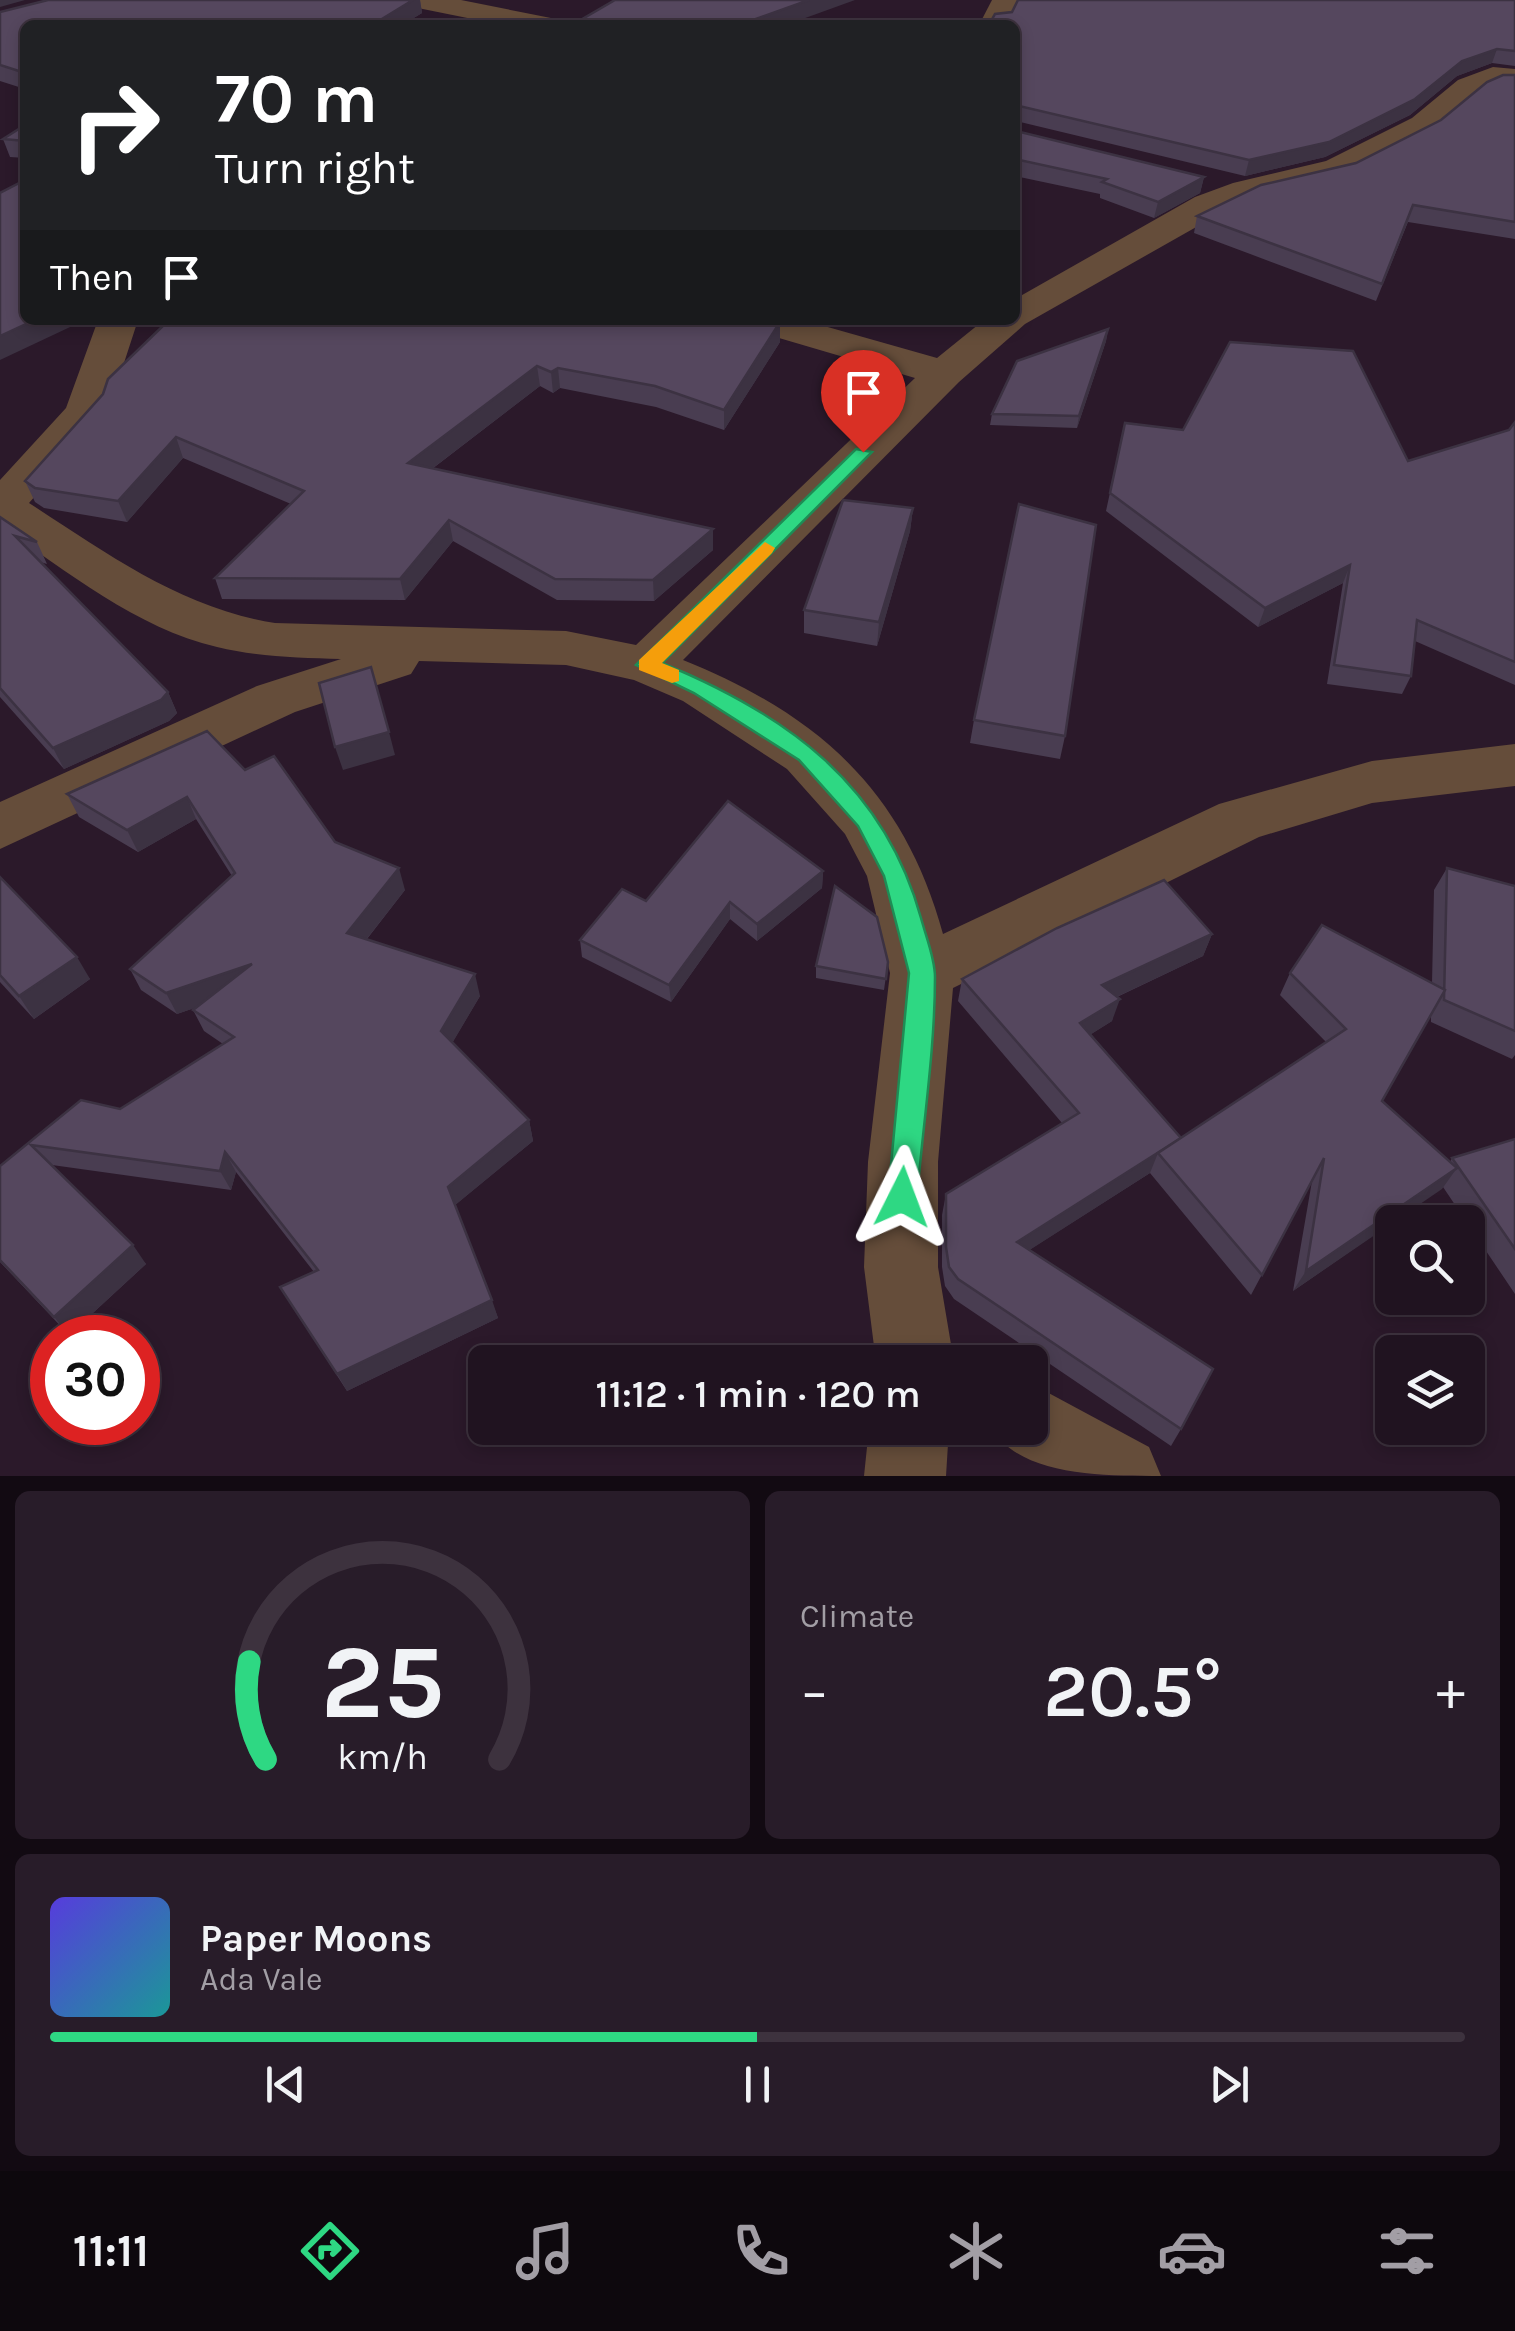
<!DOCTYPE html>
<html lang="en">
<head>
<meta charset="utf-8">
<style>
	body { margin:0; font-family:Karla,sans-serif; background:#281c29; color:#f1f3f6; height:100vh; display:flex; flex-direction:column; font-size:38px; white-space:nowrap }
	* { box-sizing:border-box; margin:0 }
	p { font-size:32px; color:#a29ea5 }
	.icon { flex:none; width:55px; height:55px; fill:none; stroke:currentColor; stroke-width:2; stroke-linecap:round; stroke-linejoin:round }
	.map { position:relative; height:1476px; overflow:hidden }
	.side { display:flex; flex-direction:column; gap:15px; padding:15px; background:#120a12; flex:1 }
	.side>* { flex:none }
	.guide { position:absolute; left:20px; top:20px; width:1000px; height:305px; border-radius:15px; box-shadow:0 5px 15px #0003,0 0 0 2px #3d323e; background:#202124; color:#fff; overflow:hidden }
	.fabs { position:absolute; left:1375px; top:1205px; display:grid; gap:20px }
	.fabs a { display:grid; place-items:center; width:110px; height:110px; border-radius:15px; background:#201320; box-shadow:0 5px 15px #0003,0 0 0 2px #3d323e; font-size:50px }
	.speed { position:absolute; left:30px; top:1315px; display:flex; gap:20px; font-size:50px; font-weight:700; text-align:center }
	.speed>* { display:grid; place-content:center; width:130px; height:130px; border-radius:50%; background:#201320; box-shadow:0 5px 15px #0003,0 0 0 2px #3d323e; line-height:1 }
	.speed .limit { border:15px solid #d22; background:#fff; color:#111 }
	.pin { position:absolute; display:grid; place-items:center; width:85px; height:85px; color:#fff; margin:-102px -42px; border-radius:50% 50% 50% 0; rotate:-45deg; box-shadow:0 0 10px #0007 }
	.pin .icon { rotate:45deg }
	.me { position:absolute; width:110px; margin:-55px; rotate:3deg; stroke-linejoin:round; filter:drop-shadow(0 0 8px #0008) }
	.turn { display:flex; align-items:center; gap:35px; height:210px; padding:0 30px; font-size:45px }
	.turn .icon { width:130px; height:130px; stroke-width:2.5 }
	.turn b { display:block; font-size:70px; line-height:85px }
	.then { display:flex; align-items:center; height:95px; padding:0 30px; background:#0003; gap:20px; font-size:38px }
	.big { font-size:75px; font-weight:600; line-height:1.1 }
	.side .card { flex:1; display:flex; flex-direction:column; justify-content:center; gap:15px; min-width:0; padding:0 35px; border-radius:15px; background:#281c29 }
	.side .dial { align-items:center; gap:0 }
	.dial svg { height:260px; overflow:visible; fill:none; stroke:#3d323e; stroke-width:7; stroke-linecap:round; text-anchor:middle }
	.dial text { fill:#f1f3f6; stroke:none }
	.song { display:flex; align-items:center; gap:30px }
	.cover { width:120px; height:120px; border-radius:15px; background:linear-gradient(135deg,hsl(250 70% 55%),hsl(180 70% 35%)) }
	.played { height:10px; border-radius:5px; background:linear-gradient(90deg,#2ed883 50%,#3d323e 50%) }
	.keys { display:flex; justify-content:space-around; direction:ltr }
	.heat { display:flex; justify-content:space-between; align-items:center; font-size:55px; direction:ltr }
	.side .tiles { flex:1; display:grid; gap:15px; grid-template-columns:1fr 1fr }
	.card:last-child { grid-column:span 2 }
	.trip { position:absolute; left:468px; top:1345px; width:580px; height:100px; border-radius:15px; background:#201320; box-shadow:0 5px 15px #0003,0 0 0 2px #3d323e; font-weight:600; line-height:100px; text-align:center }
	.dock { display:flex; height:160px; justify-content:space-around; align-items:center; background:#0d080d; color:#a29ea5 }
	.dock .icon { width:70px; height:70px }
	.dock .selected { color:#2ed883 }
	.dock b { font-size:45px; color:#f1f3f6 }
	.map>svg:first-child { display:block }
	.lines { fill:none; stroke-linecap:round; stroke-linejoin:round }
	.minor { fill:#654d3a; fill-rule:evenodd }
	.wall { fill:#493d51 }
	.shaded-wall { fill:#3c3242 }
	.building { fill:#55475e; stroke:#3c3242; stroke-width:2.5 }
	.route { fill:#2ed883; stroke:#1e8c55; stroke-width:2.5 }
	.slow { fill:#f59e0b }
</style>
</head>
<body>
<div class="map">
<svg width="1515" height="1476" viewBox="0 0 1515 1476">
	<rect width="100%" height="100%" fill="#2b192a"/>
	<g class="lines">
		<g class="minor">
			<path d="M404 0H461L556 19 560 25H502L408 6Z"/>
			<path d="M992 0H1020L1007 25H979Z"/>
			<path d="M1493 67 1515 69V87L1497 86 1480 94 1434 132 1349 176 1256 198 1221 213 1025 324 959 382 683 660C819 715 904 791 943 934L1219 804 1372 761 1515 744V786L1372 803 1259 837 953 988 938 1162V1267L954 1362H876L864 1267 868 1162 890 973 867 876 845 834 787 769 683 701 634 680 566 665 419 661 411 674 295 712 0 849V802L257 686 341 659C299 658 258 657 217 647 136 628 67 571 0 526V480L66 408 98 320H138L108 412 29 503C108 554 181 608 275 623L566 631 636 645 915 378 745 328 739 320H803L937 358 984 320H1015V299L1195 197 1233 183 1326 161 1412 118 1458 80Z"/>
			<path d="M1030 1383 1149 1447 1161 1476C1101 1476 1019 1476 992 1428H1030Z"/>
			<path d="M869 1428H949L946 1476H864Z"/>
		</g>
	</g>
	<g class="wall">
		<path d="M48 0H420L422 13 402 25H25V89L0 81V12Z"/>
		<path d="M1515 0V66L1492 63 1457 76 1410 115 1325 157 1245 176 1016 121V131L1204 177 1200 193 1154 218 1100 198V194L1015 176V25L1012 12Z"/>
		<path d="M1515 75V239L1408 222 1376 301 1194 233 1197 216 1356 163 1441 120Z"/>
		<path d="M25 125V158L10 157 3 139Z"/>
		<path d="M490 322 780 342 724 430 656 407 560 388 553 393 540 386 432 469 713 529V550L654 601 557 600 453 541 405 600 222 599 215 578 291 504 183 458 127 522 44 508 35 502 25 481Z"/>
		<path d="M1108 329 1106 341 1077 428 990 425 992 414Z"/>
		<path d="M1515 422V685L1415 641 1411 676 1402 694 1327 684 1343 583 1258 627 1106 511 1125 423 1408 461 1509 430Z"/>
		<path d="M913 508 910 531 877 646 804 633V610Z"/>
		<path d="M0 517 37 542 47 564 40 562 168 692 177 713 169 721 64 769 0 697Z"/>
		<path d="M974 720 1065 736 1060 759 970 743Z"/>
		<path d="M245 770 335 842 405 890 367 939 480 996 452 1043 529 1120 533 1141 455 1205 498 1318 347 1391 280 1287 314 1272 236 1172 231 1190 52 1165 146 1264 69 1335 0 1262V1166L81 1100 120 1109 223 1044 204 1031 193 1010 197 1007 177 1014 141 990 130 969 232 876 196 819 138 852 79 817 67 794Z"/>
		<path d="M1447 868 1515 886V1055L1512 1059 1431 1022V1014L1382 1101 1450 1162 1452 1158 1515 1139V1294L1443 1187 1293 1291 1312 1181 1251 1295 1150 1173 1029 1250 1181 1429 1171 1446 954 1299 945 1286 942 1267V1215L946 1194 1062 1123 958 1001 962 979 1212 934 1203 956 1117 997 1112 1021 1091 1034 1181 1138 1326 1042 1280 995 1290 973 1432 983 1434 890Z"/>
		<path d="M823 871 822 888 757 941 730 919 671 1002 582 957 580 940 646 901Z"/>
		<path d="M0 877 90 979 34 1019 0 982Z"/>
		<path d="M888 962 884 990 816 978V966Z"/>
	</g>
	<g class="shaded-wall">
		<path d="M0 0H25L0 7Z"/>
		<path d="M413 0H420L422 13 402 25H372Z"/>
		<path d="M809 0H855L786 25H739Z"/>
		<path d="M1497 49 1492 63 1457 76 1410 115 1325 157 1245 176 1249 160 1462 61Z"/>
		<path d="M1204 177 1200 193 1154 218 1158 202Z"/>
		<path d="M35 320H85L0 360V336Z"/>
		<path d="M780 322V342L724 430V410Z"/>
		<path d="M1108 329 1106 341 1077 428 1079 416Z"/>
		<path d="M537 366 540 386 412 484 408 463Z"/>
		<path d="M558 368 560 388 553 393 551 372Z"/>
		<path d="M176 437 183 458 127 522 118 501Z"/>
		<path d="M913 508 910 531 877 646 879 622Z"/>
		<path d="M449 520 453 541 405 600 400 579Z"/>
		<path d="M713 529V550L654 601 653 580Z"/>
		<path d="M1350 565 1343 583 1258 627 1265 608Z"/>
		<path d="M168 692 177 713 169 721 64 769 53 748Z"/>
		<path d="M389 732 395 755 343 770 335 747Z"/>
		<path d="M187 797 196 819 138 852 127 830Z"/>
		<path d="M399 868 405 890 354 955 347 933Z"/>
		<path d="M823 871 822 888 757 941V924Z"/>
		<path d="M730 902V919L671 1002 669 985Z"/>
		<path d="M1212 934 1203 956 1095 1007 1102 985Z"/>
		<path d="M77 957 90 979 34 1019 19 996Z"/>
		<path d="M252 964 261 985 177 1014 166 993Z"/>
		<path d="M475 974 480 996 447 1052 441 1031Z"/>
		<path d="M1120 999 1112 1021 1074 1045 1080 1023Z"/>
		<path d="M529 1120 533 1141 454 1206 448 1187Z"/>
		<path d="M1181 1138 1158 1153 1150 1173 1011 1262 1017 1242Z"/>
		<path d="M225 1152 236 1172 231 1190 220 1171Z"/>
		<path d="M1457 1168 1442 1189 1293 1291 1306 1271Z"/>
		<path d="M133 1245 146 1264 69 1335 54 1317Z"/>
		<path d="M492 1300 498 1318 347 1391 337 1374Z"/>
	</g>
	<g class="building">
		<path d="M48 0H413L372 25H25V73L0 65V12Z"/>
		<path d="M615 0H809L739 25H572Z"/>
		<path d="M1018 0H1515V51L1497 49 1462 61 1415 99 1329 142 1249 160 1015 105V25H989L995 14 1012 12Z"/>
		<path d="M1503 75H1515V222L1413 205 1382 284 1197 216 1261 185 1356 163 1441 120 1487 82Z"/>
		<path d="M1015 111 1016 131 1204 177 1158 202 1102 182 1107 179 1015 159Z"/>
		<path d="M25 125V141L3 139Z"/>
		<path d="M25 180V320H35L0 336V193Z"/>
		<path d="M169 320H476L490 322 492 320H773L780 322 724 410 655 386 558 368 551 372 537 366 408 463 713 529 653 580 555 579 449 520 400 579 215 578 304 491 176 437 118 501 35 488 25 481 103 394 108 379Z"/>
		<path d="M1108 329 1079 416 992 414 1017 361Z"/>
		<path d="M1230 342 1353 351 1408 461 1509 430 1515 422V662L1417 620 1411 676 1334 665 1350 565 1265 608 1110 493 1125 423 1183 430Z"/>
		<path d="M843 500 913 508 879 622 804 610Z"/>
		<path d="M1019 504 1096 525 1065 736 974 720Z"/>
		<path d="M0 517 37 542 15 536 168 692 161 700 53 748 0 688Z"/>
		<path d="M371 667 389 732 335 747 319 683Z"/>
		<path d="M207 731 245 770 274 756 335 842 399 868 347 933 475 974 441 1031 529 1120 448 1187 492 1300 337 1374 280 1287 318 1270 225 1152 220 1171 31 1145 133 1245 54 1317 0 1260V1166L81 1100 120 1109 234 1037 193 1010 252 964 166 993 130 969 235 873 187 797 127 830 67 794Z"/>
		<path d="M728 801 823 871 757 924 730 902 669 985 580 940 622 889 646 901Z"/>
		<path d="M1447 868 1515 886V1031L1444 1000Z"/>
		<path d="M0 877 77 957 19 996 0 975Z"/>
		<path d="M1164 880 1212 934 1102 985 1120 999 1080 1023 1181 1138 1017 1242 1213 1369 1181 1429 958 1279 949 1267 946 1247V1194L1079 1113 962 979 1057 928Z"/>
		<path d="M835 886 877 917 888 962 886 979 816 966Z"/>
		<path d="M1322 925 1445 990 1382 1101 1457 1168 1306 1271 1324 1158 1262 1275 1158 1153 1346 1029 1290 973Z"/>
		<path d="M1515 1139V1249L1452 1158Z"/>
	</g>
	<path class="route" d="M856 449 872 452 662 663C786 714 884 784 921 918 926 937 935 958 935 977 935 1050 923 1124 917 1197L913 1207 902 1211 892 1207 888 1197 909 973 884 876 858 826 799 760 694 693 636 665Z"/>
	<path class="slow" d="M765 542 775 548 772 553 662 663 679 670V681L672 683 639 670V660Z"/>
</svg>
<div class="fabs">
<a><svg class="icon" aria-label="search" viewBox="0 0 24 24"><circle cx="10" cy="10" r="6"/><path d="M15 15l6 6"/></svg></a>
<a><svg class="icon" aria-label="layers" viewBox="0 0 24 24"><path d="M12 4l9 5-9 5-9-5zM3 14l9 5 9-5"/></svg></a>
</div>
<div class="speed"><div class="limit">30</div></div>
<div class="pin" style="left:863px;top:452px;background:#d93025"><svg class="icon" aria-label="arrive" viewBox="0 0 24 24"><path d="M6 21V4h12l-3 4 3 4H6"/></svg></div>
<svg class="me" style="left:902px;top:1197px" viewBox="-20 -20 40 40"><path d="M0-17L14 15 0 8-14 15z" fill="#2ed883" stroke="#fff" stroke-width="4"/></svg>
<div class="trip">11:12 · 1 min · 120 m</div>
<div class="guide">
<div class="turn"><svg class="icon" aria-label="right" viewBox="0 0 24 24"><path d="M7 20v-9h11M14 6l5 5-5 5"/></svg><div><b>70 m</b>Turn right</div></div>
<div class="then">Then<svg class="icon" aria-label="arrive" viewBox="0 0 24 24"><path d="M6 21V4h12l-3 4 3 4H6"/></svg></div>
</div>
</div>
<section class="side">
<div class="tiles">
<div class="card dial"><svg viewBox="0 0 100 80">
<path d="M14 69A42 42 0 1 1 86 69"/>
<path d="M14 69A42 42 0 0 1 9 39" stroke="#2ed883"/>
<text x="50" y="56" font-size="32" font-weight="700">25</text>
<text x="50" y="72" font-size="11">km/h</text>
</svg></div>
<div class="card"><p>Climate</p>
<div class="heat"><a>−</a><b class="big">20.5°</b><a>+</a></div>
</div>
<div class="card">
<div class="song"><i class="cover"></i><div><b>Paper Moons</b><p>Ada Vale</p></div></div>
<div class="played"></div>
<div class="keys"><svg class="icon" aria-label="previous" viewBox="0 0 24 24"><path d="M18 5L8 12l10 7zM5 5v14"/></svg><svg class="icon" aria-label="pause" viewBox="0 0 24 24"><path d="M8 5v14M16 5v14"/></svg><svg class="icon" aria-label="next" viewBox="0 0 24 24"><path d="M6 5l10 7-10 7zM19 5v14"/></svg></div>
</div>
</div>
</section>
<nav class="dock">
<b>11:11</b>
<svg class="icon selected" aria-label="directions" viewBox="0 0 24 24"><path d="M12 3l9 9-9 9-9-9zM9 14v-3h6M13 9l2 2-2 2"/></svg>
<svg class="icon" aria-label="music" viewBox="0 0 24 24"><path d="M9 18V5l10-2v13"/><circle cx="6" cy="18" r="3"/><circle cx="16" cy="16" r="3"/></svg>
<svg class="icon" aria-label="phone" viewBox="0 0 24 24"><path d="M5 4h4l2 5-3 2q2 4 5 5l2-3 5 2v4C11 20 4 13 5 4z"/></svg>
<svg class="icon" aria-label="climate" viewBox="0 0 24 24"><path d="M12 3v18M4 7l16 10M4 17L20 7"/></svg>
<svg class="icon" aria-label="car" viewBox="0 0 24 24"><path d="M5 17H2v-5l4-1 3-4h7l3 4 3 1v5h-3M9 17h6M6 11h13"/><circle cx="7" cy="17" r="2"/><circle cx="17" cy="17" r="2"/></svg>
<svg class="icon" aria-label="filters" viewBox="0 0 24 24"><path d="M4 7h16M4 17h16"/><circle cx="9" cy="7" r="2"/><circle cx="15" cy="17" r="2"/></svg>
</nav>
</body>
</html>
